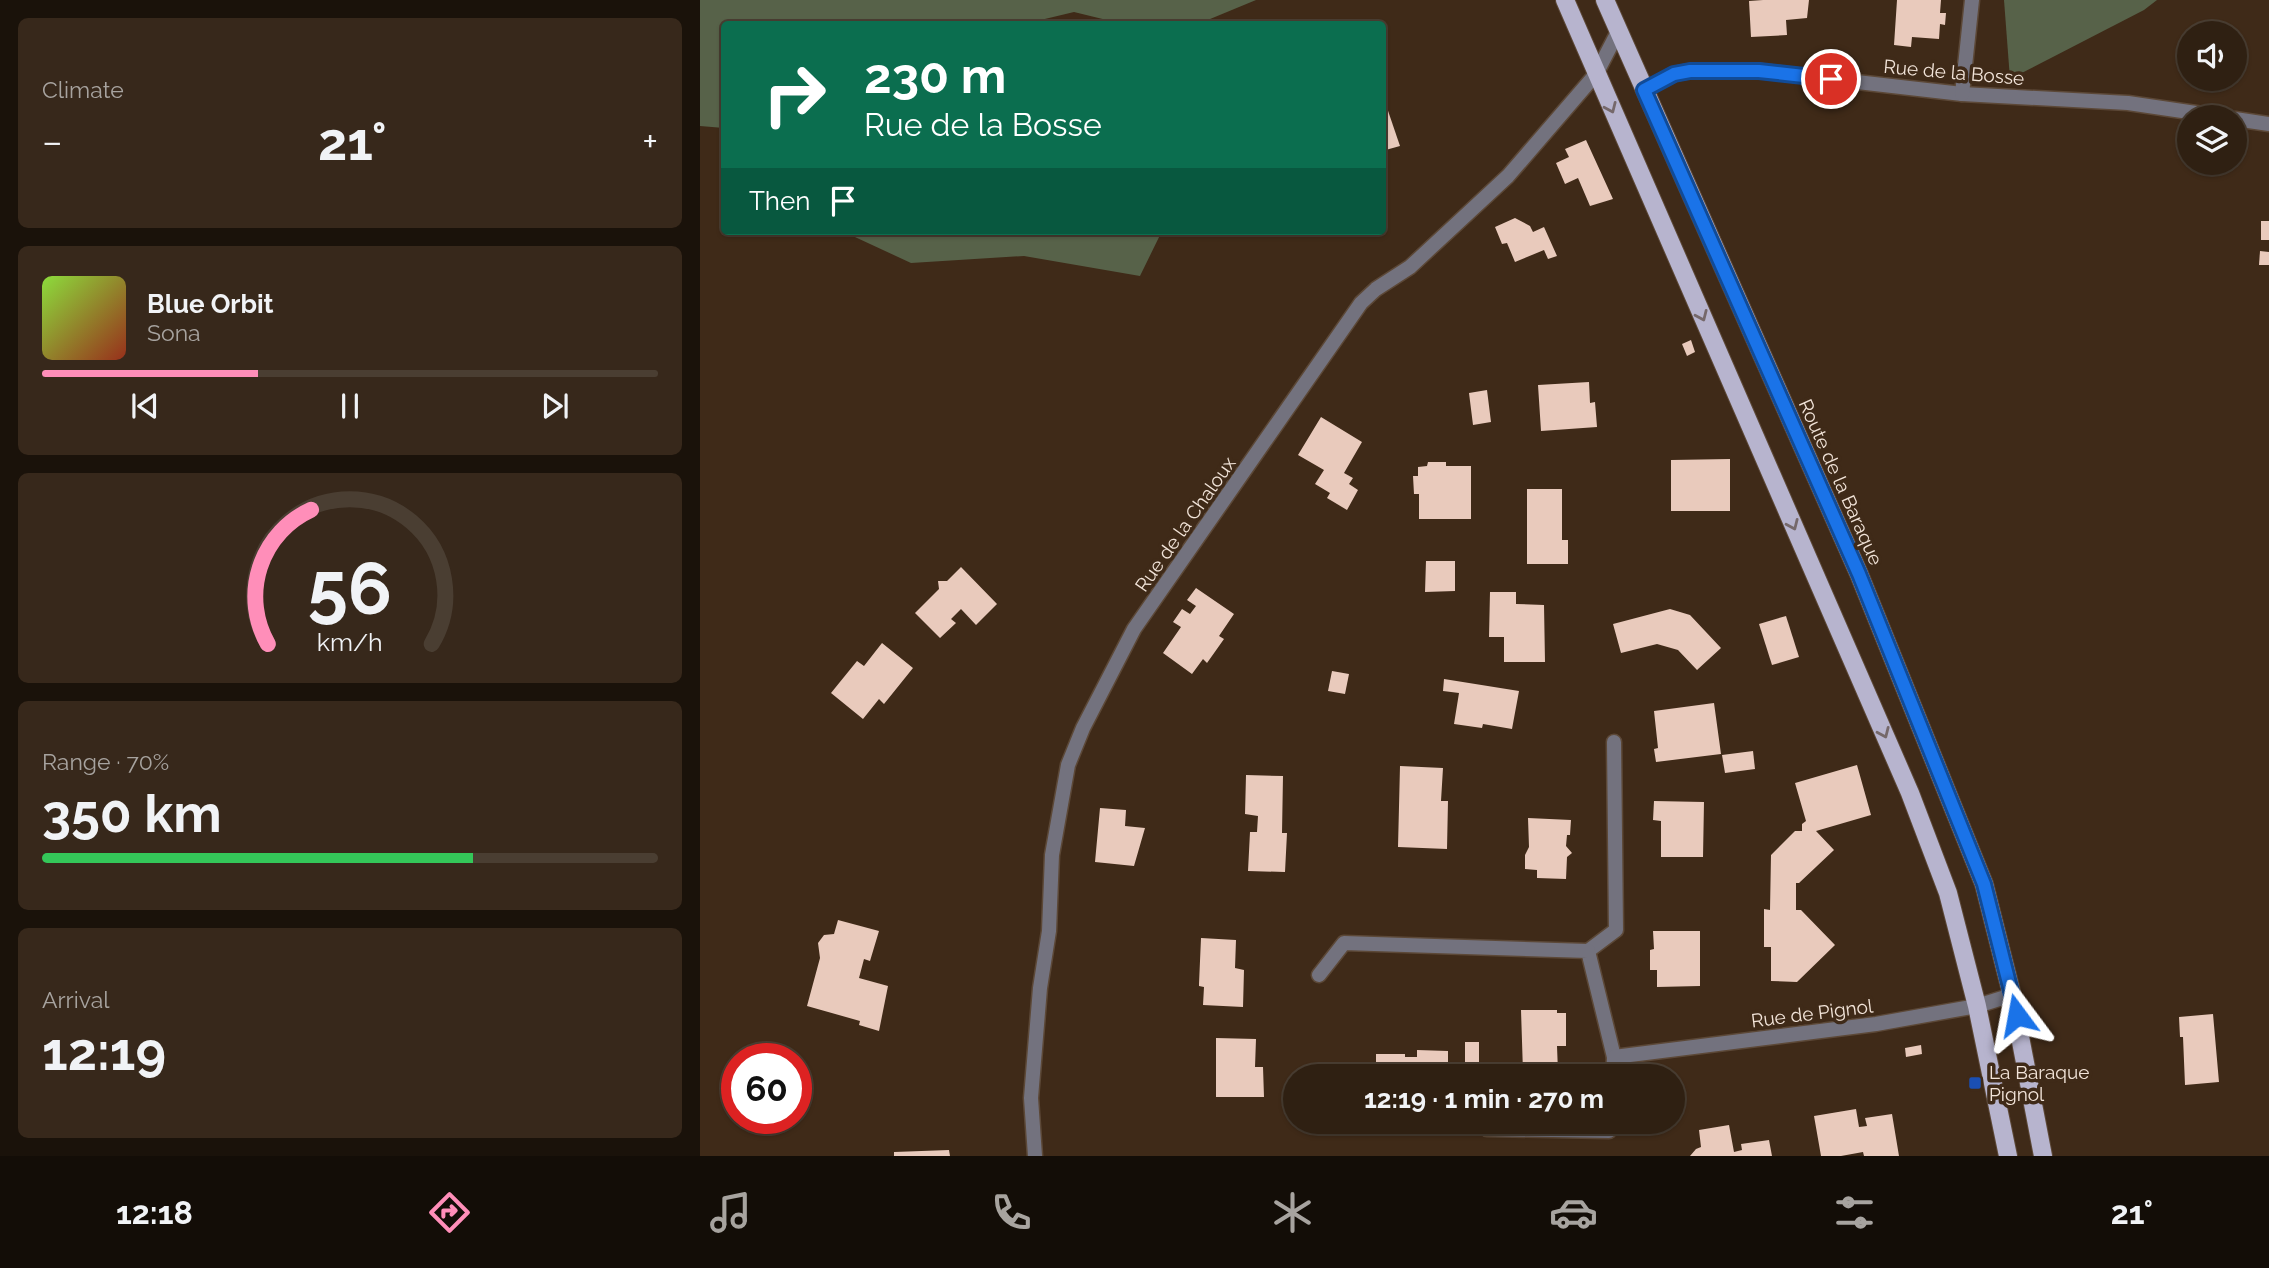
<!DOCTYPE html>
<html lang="en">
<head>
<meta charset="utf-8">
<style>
	body { margin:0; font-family:Raleway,sans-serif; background:#37281b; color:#f1f3f6; height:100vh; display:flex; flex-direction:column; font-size:26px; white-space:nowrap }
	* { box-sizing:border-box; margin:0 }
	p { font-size:23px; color:#a7a39f }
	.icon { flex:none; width:38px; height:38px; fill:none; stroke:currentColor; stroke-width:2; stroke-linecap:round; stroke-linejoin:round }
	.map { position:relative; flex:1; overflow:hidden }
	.panel { display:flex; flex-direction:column; gap:18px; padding:18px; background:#1a120a; width:700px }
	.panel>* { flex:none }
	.guide { position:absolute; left:21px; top:21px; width:665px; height:214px; border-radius:7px; box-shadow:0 2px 5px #0004,0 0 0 2px #4a3e32; background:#0b6e4f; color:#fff; overflow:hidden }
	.tools { position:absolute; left:1477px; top:21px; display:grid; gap:14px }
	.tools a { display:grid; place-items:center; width:70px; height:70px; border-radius:50%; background:#2f2012; box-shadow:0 2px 5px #0004,0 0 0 2px #4a3e32; font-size:35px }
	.speed { position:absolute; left:21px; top:1043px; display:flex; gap:14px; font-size:35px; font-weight:700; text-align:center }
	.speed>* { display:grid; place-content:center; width:91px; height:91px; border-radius:50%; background:#2f2012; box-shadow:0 2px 5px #0004,0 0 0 2px #4a3e32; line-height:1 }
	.speed .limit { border:10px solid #d22; background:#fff; color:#111 }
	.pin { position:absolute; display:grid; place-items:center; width:60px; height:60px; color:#fff; margin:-30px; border:4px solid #fff; border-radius:50%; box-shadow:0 2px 7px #0007 }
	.me { position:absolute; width:77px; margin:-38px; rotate:347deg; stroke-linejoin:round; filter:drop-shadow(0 0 5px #0008) }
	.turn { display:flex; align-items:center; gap:24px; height:147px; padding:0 28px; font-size:32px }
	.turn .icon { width:91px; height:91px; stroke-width:2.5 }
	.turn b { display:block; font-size:49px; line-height:60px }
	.then { display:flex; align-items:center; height:66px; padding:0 28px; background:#0003; gap:14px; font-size:26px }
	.big { font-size:52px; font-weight:700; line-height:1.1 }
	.panel .card { flex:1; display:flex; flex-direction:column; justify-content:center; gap:10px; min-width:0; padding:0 24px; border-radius:10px; background:#37281b }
	.panel .dial { align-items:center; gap:0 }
	.dial svg { height:182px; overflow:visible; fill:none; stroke:#4a3e32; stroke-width:7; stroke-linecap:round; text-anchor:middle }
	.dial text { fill:#f1f3f6; stroke:none }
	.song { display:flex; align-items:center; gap:21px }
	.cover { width:84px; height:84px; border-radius:10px; background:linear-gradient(135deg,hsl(90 70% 55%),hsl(10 70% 35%)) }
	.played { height:7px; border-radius:4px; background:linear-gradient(90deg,#ff8eb9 35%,#4a3e32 35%) }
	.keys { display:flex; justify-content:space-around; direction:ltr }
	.heat { display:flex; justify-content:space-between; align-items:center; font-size:38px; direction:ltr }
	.charge { height:10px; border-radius:5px; background:linear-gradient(90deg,#34c759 70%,#4a3e32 0) }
	.trip { position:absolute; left:583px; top:1064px; width:402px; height:70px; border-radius:35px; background:#2f2012; box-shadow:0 2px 5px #0004,0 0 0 2px #4a3e32; font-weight:700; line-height:70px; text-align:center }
	.menu { display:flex; height:112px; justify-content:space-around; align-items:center; background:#130d07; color:#a7a39f }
	.menu .icon { width:49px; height:49px }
	.menu .selected { color:#ff8eb9 }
	.menu b { font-size:32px; color:#f1f3f6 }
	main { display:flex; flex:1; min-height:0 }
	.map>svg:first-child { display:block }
	.forest { fill:#576249 }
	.building { fill:#e9cabc }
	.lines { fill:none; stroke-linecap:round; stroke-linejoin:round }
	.minor-casing { stroke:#5c4837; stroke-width:17 }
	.primary-casing { stroke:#5c4837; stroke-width:20 }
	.minor { stroke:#73727e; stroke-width:14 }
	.primary { stroke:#b7b4ce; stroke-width:18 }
	.oneway { stroke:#75686a }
	.route-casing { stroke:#114b97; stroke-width:18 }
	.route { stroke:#1a73e8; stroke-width:12 }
	.transit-dot { fill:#1a4fb4; stroke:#3f2a18; stroke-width:2.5 }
	.labels { text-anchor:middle; stroke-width:7; stroke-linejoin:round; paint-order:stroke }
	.street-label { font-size:19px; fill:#f2e4d9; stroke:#3f2a18 }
	.poi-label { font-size:19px; fill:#f2e4d9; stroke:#3f2a18; text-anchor:start }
</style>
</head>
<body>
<main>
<section class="panel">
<div class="card"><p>Climate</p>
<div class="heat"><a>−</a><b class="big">21°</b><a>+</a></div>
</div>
<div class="card">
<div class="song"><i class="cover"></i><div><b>Blue Orbit</b><p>Sona</p></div></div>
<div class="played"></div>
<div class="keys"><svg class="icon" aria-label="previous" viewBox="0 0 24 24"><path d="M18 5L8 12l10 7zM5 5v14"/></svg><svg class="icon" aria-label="pause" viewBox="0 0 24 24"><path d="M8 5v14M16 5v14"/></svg><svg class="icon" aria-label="next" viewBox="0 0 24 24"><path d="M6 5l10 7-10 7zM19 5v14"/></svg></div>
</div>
<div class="card dial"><svg viewBox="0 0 100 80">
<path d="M14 69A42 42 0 1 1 86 69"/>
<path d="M14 69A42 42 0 0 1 33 10" stroke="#ff8eb9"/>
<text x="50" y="56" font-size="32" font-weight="700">56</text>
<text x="50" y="72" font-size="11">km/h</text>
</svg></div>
<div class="card"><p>Range · 70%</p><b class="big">350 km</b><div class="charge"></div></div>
<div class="card"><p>Arrival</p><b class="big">12:19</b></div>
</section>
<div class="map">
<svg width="1569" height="1156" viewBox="0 0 1569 1156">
	<rect width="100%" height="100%" fill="#3f2a18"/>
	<g class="forest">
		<path d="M0 0H556L498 24H423L374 12 324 24H24V128L0 126Z"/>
		<path d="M1304 0H1457L1444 10 1310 79Z"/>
		<path d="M142 231H462L440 276 324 256 211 263Z"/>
	</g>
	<g class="building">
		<path d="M1063 0H1109L1107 18 1086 20 1087 35 1051 37 1049 1Z"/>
		<path d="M1197 0H1241L1240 13H1246L1245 25 1240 24 1239 39 1212 37 1211 47 1194 45Z"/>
		<path d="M685 102 700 146 682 151V103Z"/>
		<path d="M886 140 913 199 890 206 878 178 865 184 856 163 869 157 865 149Z"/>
		<path d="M815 218 830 226 833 232 844 227 857 256 848 259 844 250 815 262 807 243 802 244 795 227Z"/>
		<rect x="1561" y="221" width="8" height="19"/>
		<path d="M1560 251 1569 252V265H1559Z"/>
		<path d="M991 340 995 352 987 356 982 344Z"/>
		<path d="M889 382 890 403 895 402 897 427 841 431 838 385Z"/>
		<path d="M787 390 791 422 773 425 769 393Z"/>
		<path d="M621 417 662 442 644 473 653 478 649 484 658 490 647 510 627 498 630 493 615 484 624 470 598 455Z"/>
		<path d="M1030 459V511H971V460Z"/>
		<path d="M728 462H746V466H771V519H719V494H714L713 476H718V467L727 466Z"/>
		<path d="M827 489H862V540H868V564H827Z"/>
		<path d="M726 561H755V591L725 592Z"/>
		<path d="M261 567 297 604 276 625 261 609 251 619 256 623 240 638 215 613 239 589 238 581H247Z"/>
		<path d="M496 588 534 614 519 636 524 639 507 663 503 659 492 674 463 653 481 627 473 622 482 609 490 614 496 606 487 600Z"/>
		<path d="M790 592H816V604L844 605 845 662H804V637H789Z"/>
		<path d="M970 609 990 615 1021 648 997 670 978 650 957 644 921 653 913 624Z"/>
		<path d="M1086 616 1099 657 1072 665 1059 624Z"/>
		<path d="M182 643 213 668 184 704 179 699 163 719 131 693 157 661 164 666Z"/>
		<path d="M632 671 649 674 645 694 628 691Z"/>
		<path d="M744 679 819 691 812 729 783 724 782 728 754 724 759 693 743 691Z"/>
		<path d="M1014 703 1021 754 956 762 954 749 958 748 954 711Z"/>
		<path d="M1053 751 1055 769 1025 773 1022 755Z"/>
		<path d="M1157 765 1171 815 1116 831 1134 850 1099 883H1096V910H1101L1135 945 1097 982 1071 981V947H1064V909L1070 910 1071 855 1095 831H1102V824L1106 821 1095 783Z"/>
		<path d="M700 766 743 768 741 801H748L747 849 698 847Z"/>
		<path d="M546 775 583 776 582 833H587L585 872 548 871 550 832H557L558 816 545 814Z"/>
		<path d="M954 801 1004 802 1003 857H961V821L953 820Z"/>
		<path d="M400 808 426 810 425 826 445 828 434 866 395 862Z"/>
		<path d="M828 818 871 820 870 835H867L866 846 872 853 867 857 866 879 837 878V870L825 869V855L829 847Z"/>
		<path d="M138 920 179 931 170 961 164 959 159 978 188 986 179 1031 159 1025 160 1021 107 1006 120 958 118 943 124 935 134 934Z"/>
		<path d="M953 931H1000V986L957 987V970H950V950L954 949Z"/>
		<path d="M501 938 536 940 535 968 544 970 543 1007 503 1005 504 987 499 986V984Z"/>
		<path d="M821 1010H857V1013H866V1046H857L858 1072H823Z"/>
		<path d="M1513 1014 1519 1082 1485 1085 1483 1037H1480L1479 1017Z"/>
		<path d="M516 1038 556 1039 555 1067H563L564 1097H516Z"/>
		<rect x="765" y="1042" width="14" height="26"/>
		<path d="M1221 1045 1222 1054 1206 1057 1205 1048Z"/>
		<path d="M717 1050 748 1051V1076H676V1054H705V1057H717Z"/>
		<path d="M1156 1109 1159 1127 1167 1126 1165 1118 1192 1114 1199 1156H1164L1163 1152 1141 1156H1121L1114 1116Z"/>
		<path d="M1029 1125 1034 1152 1042 1150 1041 1144 1069 1140 1072 1156H990L996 1149 1001 1147 999 1130Z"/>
		<path d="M249 1150 250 1156H194V1152Z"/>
	</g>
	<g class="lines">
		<g class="minor-casing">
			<g id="minor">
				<path d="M944 90 974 74 990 71H1060L1262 94 1428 103 1523 117"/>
				<path d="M1262 94 1272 0"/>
				<path d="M1535 119 1569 124"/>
				<path d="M888 951 916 930 914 742"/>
				<path d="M619 975 644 943 888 951 914 1057 913 1076"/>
				<path d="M914 1057 1176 1024 1277 1006 1312 995"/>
				<path d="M787 1129 909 1131 910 1122"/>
				<path d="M335 1156 331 1098 340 988 349 931 352 855 368 765 383 728 434 629 661 303 676 289 710 267 808 176 896 74 919 30"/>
			</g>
		</g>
		<g class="primary-casing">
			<g id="primary">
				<path d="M865 0 1210 793 1248 893 1277 1006 1308 1156"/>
				<path d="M905 0 1159 574 1284 884 1312 995 1343 1156"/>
			</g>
		</g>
		<use href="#minor" class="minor"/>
		<use href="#primary" class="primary"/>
	</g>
	<defs><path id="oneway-chevron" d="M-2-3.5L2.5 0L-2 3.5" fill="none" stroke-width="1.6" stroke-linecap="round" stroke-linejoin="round" transform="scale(1.75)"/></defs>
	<g class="oneway">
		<use href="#oneway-chevron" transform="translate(911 108) rotate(66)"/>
		<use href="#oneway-chevron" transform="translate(1002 316) rotate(66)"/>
		<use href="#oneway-chevron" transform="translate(1093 525) rotate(66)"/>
		<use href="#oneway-chevron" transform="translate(1184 733) rotate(66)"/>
	</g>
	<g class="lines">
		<g class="route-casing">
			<path id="route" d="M1131 79 1059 71H990L974 74 944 90 1159 574 1284 884 1317 1015"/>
		</g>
		<use href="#route" class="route"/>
	</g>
	<rect class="transit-dot" x="1268" y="1076" width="14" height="14" rx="3.5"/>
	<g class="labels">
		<g class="street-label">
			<text transform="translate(1254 72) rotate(5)" y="7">Rue de la Bosse</text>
			<text transform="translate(1141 482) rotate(66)" y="7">Route de la Baraque</text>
			<text transform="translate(485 524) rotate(-55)" y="7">Rue de la Chaloux</text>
			<text transform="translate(1112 1013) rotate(-7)" y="7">Rue de Pignol</text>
		</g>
		<g class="poi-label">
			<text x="1289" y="1079">La Baraque<tspan x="1289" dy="22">Pignol</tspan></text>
		</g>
	</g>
</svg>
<div class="tools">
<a><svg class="icon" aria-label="sound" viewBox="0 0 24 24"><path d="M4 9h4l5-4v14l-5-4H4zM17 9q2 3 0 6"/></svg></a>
<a><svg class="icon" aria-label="layers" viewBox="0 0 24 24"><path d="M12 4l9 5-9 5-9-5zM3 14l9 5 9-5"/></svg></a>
</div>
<div class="speed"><div class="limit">60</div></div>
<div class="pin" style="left:1131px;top:79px;background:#d93025"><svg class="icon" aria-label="arrive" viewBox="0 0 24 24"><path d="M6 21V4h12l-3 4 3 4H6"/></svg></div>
<svg class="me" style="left:1317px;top:1015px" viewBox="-20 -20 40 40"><path d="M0-17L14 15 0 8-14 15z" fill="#1a73e8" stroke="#fff" stroke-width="4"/></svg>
<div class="trip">12:19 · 1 min · 270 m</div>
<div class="guide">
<div class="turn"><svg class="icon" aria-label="right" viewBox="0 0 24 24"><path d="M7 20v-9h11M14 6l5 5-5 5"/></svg><div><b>230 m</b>Rue de la Bosse</div></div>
<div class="then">Then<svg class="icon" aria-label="arrive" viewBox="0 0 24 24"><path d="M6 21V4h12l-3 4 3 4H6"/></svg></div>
</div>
</div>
</main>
<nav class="menu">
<b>12:18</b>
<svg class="icon selected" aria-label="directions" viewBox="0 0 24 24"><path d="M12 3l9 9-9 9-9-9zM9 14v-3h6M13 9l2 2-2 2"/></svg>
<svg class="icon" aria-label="music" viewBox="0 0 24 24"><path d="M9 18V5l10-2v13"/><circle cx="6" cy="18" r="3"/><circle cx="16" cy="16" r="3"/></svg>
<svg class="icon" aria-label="phone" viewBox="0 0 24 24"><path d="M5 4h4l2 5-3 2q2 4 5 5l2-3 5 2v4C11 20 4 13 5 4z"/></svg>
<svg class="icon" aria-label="climate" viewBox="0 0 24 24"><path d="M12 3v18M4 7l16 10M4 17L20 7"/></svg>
<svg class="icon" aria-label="car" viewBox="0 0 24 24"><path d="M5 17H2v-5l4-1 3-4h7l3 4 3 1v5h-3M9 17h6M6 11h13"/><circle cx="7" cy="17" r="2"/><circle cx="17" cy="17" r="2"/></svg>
<svg class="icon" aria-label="filters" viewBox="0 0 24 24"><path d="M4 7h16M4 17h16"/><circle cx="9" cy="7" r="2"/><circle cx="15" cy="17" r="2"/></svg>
<b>21°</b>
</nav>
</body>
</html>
